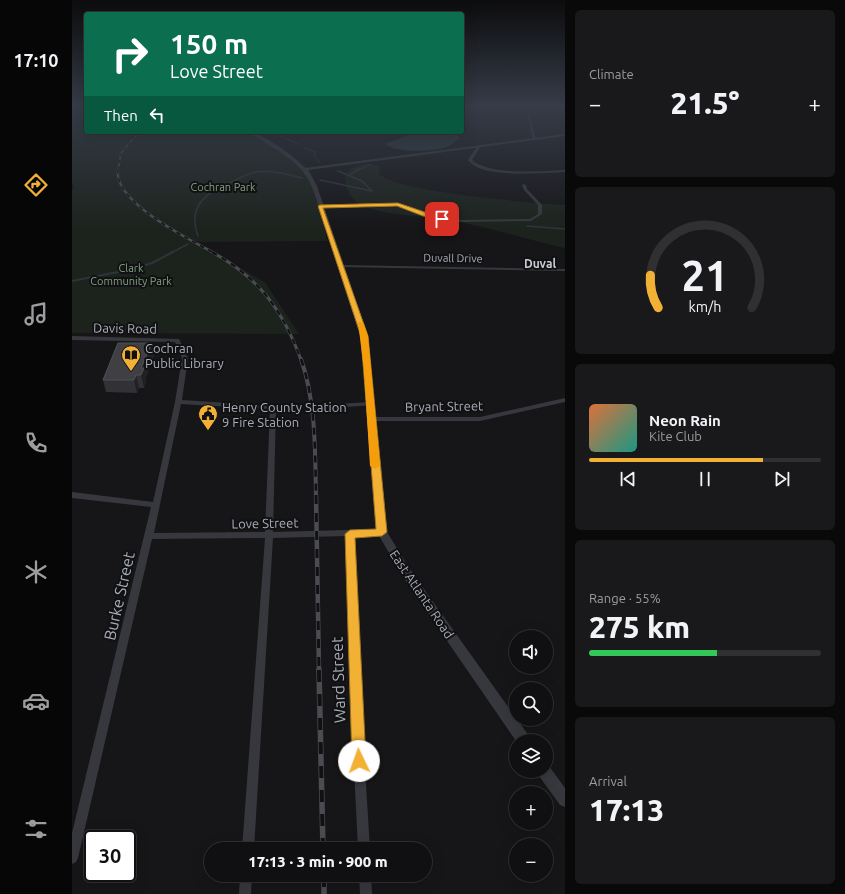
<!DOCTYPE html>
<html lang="en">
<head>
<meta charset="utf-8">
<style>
	body { margin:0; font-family:Ubuntu,sans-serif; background:#19191b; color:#f1f3f6; height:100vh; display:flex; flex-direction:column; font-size:15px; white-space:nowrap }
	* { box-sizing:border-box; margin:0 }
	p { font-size:13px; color:#9c9d9f }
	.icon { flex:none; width:22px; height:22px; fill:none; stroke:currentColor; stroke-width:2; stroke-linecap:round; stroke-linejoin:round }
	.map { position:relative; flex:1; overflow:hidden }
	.side { display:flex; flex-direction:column; gap:10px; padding:10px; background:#09090a; width:280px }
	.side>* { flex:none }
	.banner { position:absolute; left:12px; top:12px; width:380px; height:122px; border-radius:4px; box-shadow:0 4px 16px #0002,0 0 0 1px #303032; background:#0b6e4f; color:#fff; overflow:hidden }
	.tools { position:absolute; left:437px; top:630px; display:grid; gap:8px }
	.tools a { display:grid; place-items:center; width:44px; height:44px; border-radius:50%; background:#101012; box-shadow:0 4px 16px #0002,0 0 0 1px #303032; font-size:20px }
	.speed { position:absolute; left:12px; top:830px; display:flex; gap:8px; font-size:20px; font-weight:700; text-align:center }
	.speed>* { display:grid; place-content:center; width:52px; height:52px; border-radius:50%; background:#101012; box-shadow:0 4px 16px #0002,0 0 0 1px #303032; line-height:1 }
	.speed .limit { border:2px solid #111; border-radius:6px; background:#fff; color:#111 }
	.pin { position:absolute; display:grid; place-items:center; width:34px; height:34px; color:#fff; margin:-17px; border-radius:8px; box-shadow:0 2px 6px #0006 }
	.me { position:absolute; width:44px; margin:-22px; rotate:357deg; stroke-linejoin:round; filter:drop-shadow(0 0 3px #0008) }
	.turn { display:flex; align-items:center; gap:14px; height:84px; padding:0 20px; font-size:18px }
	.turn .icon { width:52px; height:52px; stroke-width:2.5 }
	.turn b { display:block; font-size:28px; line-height:34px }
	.then { display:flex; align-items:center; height:38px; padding:0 20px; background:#0003; gap:8px; font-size:15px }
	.big { font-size:30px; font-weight:800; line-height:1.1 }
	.side .tile { flex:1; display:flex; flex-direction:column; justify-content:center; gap:6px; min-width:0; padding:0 14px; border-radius:6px; background:#19191b }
	.side .dial { align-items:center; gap:0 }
	.dial svg { height:104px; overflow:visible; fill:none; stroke:#303032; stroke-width:7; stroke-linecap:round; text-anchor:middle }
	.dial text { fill:#f1f3f6; stroke:none }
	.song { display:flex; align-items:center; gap:12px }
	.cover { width:48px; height:48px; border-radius:6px; background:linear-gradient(135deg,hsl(20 70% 55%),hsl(170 70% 35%)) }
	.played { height:4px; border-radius:2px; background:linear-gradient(90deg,#f2b134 75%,#303032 75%) }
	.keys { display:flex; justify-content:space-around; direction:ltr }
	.heat { display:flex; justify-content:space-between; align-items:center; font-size:22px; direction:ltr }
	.charge { height:6px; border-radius:3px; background:linear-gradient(90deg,#34c759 55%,#303032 0) }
	.trip { position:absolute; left:132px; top:842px; width:228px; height:40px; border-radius:20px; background:#101012; box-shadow:0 4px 16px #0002,0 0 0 1px #303032; font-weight:800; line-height:40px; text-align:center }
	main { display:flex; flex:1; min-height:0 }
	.dock { display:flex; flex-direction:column; width:72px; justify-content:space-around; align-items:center; background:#060607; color:#9c9d9f }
	.dock .icon { width:28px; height:28px }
	.dock .current { color:#f2b134 }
	.dock b { font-size:18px; color:#f1f3f6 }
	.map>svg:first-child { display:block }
	.green { fill:#1c231d }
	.water { fill:#2c353c }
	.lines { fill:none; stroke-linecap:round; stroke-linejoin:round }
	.stream-far2 { stroke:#2c353c; stroke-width:1 }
	.stream-far1 { stroke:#2c353c; stroke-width:1.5 }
	.stream { stroke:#2c353c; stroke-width:2 }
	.minor { fill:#37383d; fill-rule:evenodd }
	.tertiary { fill:#37383d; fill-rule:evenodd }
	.rail-far5-casing { stroke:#4a4c52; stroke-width:1.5 }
	.rail-far4-casing { stroke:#4a4c52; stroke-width:2.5 }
	.rail-far3-casing { stroke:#4a4c52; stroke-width:3 }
	.rail-far2-casing { stroke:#4a4c52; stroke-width:4 }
	.rail-far1-casing { stroke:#4a4c52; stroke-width:4.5 }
	.rail-casing { stroke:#4a4c52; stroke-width:5.5 }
	.rail-far5 { stroke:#111113; stroke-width:1; stroke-dasharray:3.5; stroke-linecap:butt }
	.rail-far4 { stroke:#111113; stroke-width:1.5; stroke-dasharray:4.5; stroke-linecap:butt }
	.rail-far3 { stroke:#111113; stroke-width:2; stroke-dasharray:5.5; stroke-linecap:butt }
	.rail-far2 { stroke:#111113; stroke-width:2.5; stroke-dasharray:7; stroke-linecap:butt }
	.rail-far1 { stroke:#111113; stroke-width:3; stroke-dasharray:9; stroke-linecap:butt }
	.rail { stroke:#111113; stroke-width:4; stroke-dasharray:12; stroke-linecap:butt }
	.wall { fill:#323236 }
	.shaded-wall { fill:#212124 }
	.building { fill:#3f3f44; stroke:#4f5156 }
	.route { fill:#f2b134; stroke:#9d7322 }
	.slow { fill:#f59e0b }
	.labels { text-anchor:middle; stroke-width:4; stroke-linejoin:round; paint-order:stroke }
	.far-park-label { font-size:11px; fill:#7fa381; stroke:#111113 }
	.far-street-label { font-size:11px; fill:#a8adb8; stroke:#111113 }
	.far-neighbourhood-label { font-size:12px; font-weight:bold; fill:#c9ccd4; stroke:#111113 }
	.street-label { font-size:13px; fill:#a8adb8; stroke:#111113 }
	.poi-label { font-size:13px; fill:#a8adb8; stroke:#111113; text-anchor:start }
	.near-street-label { font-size:16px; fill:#a8adb8; stroke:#111113 }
</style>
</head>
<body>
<main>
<nav class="dock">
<b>17:10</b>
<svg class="icon current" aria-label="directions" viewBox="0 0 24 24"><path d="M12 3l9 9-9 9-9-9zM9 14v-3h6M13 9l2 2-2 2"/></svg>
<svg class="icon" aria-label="music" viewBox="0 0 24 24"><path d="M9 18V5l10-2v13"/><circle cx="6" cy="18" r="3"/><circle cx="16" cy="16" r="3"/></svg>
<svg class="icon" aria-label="phone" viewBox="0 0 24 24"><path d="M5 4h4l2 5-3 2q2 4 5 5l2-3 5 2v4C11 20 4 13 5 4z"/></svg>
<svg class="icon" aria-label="climate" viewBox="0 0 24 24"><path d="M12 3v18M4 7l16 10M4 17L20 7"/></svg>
<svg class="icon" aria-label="car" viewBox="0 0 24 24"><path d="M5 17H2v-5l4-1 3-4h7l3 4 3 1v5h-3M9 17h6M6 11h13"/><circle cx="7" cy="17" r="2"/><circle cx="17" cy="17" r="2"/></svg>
<svg class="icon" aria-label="filters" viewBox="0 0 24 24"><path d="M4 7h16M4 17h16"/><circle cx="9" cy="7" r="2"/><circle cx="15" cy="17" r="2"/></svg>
</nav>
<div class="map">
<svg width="493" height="894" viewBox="0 0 493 894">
	<rect width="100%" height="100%" fill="#161618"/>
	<g class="green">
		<path d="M7 112 14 113V132H182L237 169 244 186 255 241 126 242 103 232 193 282 227 334 0 333V190L2 188 0 181V113Z"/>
		<path d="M295 163 307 166V173C319 192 465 203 493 205V248C454 239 416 227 377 220 351 215 311 216 289 205 279 199 273 188 273 177L279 168Z"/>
	</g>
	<path class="water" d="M343 132H381L388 138C384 141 379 145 375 147 361 152 324 153 313 144Z"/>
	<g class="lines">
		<g class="stream-far2">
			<path d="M0 114 14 119"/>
			<path d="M201 132 226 144"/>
			<path d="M353 132 356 133"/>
			<path d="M232 148 243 152 242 156 248 163"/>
			<path d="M285 170 298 165"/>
		</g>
		<g class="stream-far1">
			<path d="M266 171 290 181 300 191"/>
			<path d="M279 174 287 169"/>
			<path d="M248 180 300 191"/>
			<path d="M455 226 493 229"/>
			<path d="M126 236C114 203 137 192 164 180 170 177 177 173 184 172 199 170 215 174 230 178"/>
			<path d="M99 253 116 244"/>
		</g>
		<g class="stream">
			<path d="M63 268 80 263 101 252"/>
			<path d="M0 281 51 271"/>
		</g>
		<g class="minor">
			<path d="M453 105H455L464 140 461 139Z"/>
			<path d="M406 145 409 146 400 160C418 176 469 171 493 170V172C470 173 422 177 403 166 401 165 398 162 396 160Z"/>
			<path d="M452 184 454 185 455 189 470 205V214L459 221 391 222 362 219 326 206 248 207 246 206 248 205 326 204 363 217 391 220 458 219 466 214V205L452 190 450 185Z"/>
			<path d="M267 265 493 269V271L269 267H267Z"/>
			<path d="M0 336 107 339 116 358 110 400 203 406 204 407 201 532 310 529 313 530 314 532 313 534 310 535 282 536 288 687 298 849H286L278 687 274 536 201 538 182 849H170L193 538 80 539 6 858 4 862 0 864V833L79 507 0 498V492L81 502 103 402 110 358 103 342 0 340ZM109 404 198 409 193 532 82 533Z"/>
			<path d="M493 398V402L408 421H298L295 419 298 417H408Z"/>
			<path d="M299 402 302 404 301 405 247 409 244 407 247 405Z"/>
			<path d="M168 875H180L179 894H167Z"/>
			<path d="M287 875H299L300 894H288Z"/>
		</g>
		<g class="tertiary">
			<path d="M177 132C189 132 225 158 233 168L493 134V136L236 170 245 186 296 336 315 532 337 568 457 736 459 741H444L329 574 305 532 288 336 243 195C231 158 205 153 177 132Z"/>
			<path d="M474 765 477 766 493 788V807L488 805 467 776 465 771H474Z"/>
		</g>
		<g class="rail-far5-casing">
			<path id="rail-far5" d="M46 170 49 153 67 132"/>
		</g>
		<g class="rail-far4-casing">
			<path id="rail-far4" d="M46 169C40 202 119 240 142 253"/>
		</g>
		<g class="rail-far3-casing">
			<path id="rail-far3" d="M140 252C187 278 211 310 229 360"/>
		</g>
		<g class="rail-far2-casing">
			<path id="rail-far2" d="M229 359C244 402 243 450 244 496"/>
		</g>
		<g class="rail-far1-casing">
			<path id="rail-far1" d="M244 495 247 671"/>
		</g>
		<g class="rail-casing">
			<g id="rail">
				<path d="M247 670 251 849"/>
				<path d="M252 875V894"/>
			</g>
		</g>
		<use href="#rail-far5" class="rail-far5"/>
		<use href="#rail-far4" class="rail-far4"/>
		<use href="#rail-far3" class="rail-far3"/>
		<use href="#rail-far2" class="rail-far2"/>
		<use href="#rail-far1" class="rail-far1"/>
		<use href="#rail" class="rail"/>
	</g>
	<path class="wall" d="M82 355 74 377V381L72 388H67L65 393 34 392 31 380Z"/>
	<g class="shaded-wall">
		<path d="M80 343 82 355 74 377V381L72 388 69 375V368Z"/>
		<path d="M64 375 67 388 65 393 62 380Z"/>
	</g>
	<path class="building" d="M46 343H80L69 368H72L69 375H64L62 380H31Z"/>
	<linearGradient id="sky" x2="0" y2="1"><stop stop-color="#0c0c0d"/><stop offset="0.46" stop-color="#363c48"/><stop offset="1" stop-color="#363c48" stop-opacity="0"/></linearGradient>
	<rect width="493" height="230" fill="url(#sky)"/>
	<path class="route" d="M326 203 373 219 370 221 351 216 325 206 251 208 296 336 315 532 310 536 283 538 294 761 292 766 287 768 282 766 280 761 273 534 278 530 304 529 289 336 246 206 248 205Z"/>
	<path class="slow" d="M286 322H291L296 336 308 466 303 469 298 466 292 370Z"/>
	<defs>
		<g id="library-pin" transform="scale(1)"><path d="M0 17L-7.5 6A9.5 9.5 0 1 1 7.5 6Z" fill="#f2b134" stroke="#111113"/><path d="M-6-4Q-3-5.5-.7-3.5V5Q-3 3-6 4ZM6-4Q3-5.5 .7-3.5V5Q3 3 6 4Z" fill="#111"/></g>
		<g id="civic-pin" transform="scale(1)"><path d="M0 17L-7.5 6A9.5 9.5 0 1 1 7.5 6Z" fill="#f2b134" stroke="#111113"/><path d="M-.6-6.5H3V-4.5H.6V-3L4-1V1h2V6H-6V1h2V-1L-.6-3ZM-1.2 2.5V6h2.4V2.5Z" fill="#111"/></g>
	</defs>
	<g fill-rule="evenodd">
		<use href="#library-pin" x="59" y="355"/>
		<use href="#civic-pin" x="136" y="414"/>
	</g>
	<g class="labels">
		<g class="far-park-label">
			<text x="151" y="191">Cochran Park</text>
			<text x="59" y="272">Clark<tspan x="59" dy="13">Community Park</tspan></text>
		</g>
		<g class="far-street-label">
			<text transform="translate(381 258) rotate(1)" y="4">Duvall Drive</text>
		</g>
		<g class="far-neighbourhood-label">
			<text x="468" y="268">Duval</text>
		</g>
		<g class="street-label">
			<text transform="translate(53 328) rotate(1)" y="5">Davis Road</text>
			<text transform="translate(372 406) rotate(-1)" y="5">Bryant Street</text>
			<text transform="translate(193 523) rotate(-1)" y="5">Love Street</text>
			<text transform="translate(350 594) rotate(56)" y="5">East Atlanta Road</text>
		</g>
		<g class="poi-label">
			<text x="73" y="353">Cochran<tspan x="73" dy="15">Public Library</tspan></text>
			<text x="150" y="412">Henry County Station<tspan x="150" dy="15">9 Fire Station</tspan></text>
		</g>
		<g class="near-street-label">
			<text transform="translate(47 596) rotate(-77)" y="6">Burke Street</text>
			<text transform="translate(266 680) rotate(-92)" y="6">Ward Street</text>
		</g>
	</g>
</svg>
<div class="tools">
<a><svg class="icon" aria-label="sound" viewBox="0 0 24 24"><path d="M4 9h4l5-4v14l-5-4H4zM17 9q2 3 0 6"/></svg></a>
<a><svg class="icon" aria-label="search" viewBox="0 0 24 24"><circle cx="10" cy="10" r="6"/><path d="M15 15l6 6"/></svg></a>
<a><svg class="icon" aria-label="layers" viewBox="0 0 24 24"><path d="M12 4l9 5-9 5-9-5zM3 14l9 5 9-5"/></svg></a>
<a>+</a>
<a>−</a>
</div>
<div class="speed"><div class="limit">30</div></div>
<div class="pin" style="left:370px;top:219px;background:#d93025"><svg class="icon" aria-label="arrive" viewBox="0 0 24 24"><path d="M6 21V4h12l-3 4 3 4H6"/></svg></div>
<svg class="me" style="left:287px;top:761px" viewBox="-20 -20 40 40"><circle r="19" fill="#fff"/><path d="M0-13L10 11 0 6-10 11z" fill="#f2b134"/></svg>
<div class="trip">17:13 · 3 min · 900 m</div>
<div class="banner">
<div class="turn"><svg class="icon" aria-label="right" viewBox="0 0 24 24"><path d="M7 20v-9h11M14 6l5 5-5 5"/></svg><div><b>150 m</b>Love Street</div></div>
<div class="then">Then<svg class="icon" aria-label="left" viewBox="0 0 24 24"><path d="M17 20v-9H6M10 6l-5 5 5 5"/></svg></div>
</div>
</div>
<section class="side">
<div class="tile"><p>Climate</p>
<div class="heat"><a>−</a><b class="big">21.5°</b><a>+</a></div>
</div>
<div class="tile dial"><svg viewBox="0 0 100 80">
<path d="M14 69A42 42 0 1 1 86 69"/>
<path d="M14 69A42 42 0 0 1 8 44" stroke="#f2b134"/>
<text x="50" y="56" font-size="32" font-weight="700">21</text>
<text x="50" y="72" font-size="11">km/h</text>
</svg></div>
<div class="tile">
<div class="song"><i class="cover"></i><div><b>Neon Rain</b><p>Kite Club</p></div></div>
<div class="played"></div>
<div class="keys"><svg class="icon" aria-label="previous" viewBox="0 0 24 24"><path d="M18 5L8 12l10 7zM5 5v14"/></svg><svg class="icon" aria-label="pause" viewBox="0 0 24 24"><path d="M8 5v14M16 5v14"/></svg><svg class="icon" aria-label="next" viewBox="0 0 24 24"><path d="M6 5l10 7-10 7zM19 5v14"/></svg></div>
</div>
<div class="tile"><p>Range · 55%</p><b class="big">275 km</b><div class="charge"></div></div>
<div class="tile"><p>Arrival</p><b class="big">17:13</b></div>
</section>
</main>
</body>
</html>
